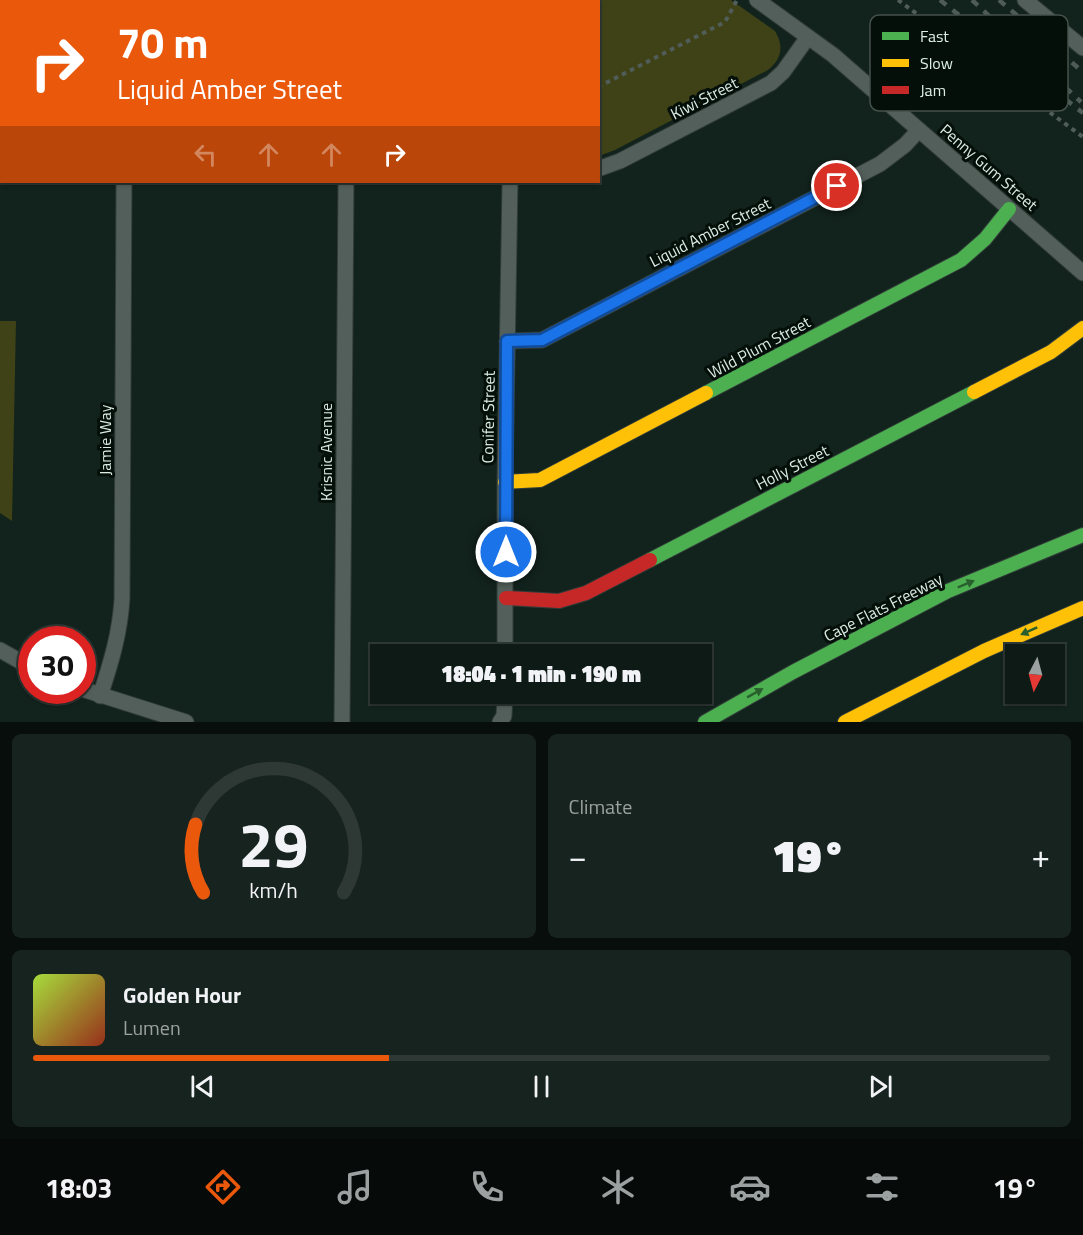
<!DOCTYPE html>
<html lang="en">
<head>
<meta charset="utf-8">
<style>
	body { margin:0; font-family:"Titillium Web",sans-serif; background:#17231e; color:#f1f3f6; height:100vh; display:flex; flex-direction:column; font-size:22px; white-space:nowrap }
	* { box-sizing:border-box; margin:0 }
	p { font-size:20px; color:#9ba1a0 }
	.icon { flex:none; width:33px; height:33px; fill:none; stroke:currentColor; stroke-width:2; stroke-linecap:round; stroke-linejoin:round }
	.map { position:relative; height:722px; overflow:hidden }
	.details { display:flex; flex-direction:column; gap:12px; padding:12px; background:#080e0c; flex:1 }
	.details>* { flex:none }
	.hud { position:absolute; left:0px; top:0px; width:600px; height:183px; box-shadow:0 2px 4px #0004,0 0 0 2px #2e3834; background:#ea580c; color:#fff; overflow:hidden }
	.needle { width:39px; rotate:186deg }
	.controls { position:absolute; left:1005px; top:644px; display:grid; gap:12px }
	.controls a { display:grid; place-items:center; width:60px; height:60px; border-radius:0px; background:#0e1a15; box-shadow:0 2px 4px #0004,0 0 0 2px #2e3834; font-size:30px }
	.speed { position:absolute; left:18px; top:626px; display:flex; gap:12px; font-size:30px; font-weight:700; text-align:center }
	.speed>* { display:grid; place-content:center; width:78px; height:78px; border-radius:50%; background:#0e1a15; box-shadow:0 2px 4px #0004,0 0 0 2px #2e3834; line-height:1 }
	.speed .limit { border:9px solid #d22; background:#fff; color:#111 }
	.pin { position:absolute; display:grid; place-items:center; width:51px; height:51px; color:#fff; margin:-26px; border:3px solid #fff; border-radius:50%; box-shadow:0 2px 6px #0007 }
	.me { position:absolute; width:66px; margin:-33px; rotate:0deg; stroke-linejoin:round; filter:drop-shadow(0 0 4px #0008) }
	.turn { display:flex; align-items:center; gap:21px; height:126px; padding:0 18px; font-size:27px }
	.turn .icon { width:78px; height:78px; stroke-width:2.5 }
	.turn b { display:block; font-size:42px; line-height:51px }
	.lanes { display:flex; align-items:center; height:57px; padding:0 18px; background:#0003; justify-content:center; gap:30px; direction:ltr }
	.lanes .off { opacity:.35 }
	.big { font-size:45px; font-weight:800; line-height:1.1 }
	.details .widget { flex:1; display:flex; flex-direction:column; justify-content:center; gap:9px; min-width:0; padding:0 21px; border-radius:9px; background:#17231e }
	.details .dial { align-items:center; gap:0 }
	.dial svg { height:156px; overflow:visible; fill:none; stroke:#2e3834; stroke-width:7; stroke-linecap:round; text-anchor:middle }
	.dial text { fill:#f1f3f6; stroke:none }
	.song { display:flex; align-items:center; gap:18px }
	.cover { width:72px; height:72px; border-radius:9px; background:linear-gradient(135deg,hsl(80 70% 55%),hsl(10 70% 35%)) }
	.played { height:6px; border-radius:3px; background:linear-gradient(90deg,#ea580c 35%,#2e3834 35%) }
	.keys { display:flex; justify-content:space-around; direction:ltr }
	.heat { display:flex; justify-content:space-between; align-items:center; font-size:33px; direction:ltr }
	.details .tiles { flex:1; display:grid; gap:12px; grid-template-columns:1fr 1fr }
	.widget:last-child { grid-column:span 2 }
	.trip { position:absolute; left:370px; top:644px; width:342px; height:60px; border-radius:0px; background:#0e1a15; box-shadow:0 2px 4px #0004,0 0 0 2px #2e3834; font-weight:800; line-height:60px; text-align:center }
	.dock { display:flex; height:96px; justify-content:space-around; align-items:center; background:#060a08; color:#9ba1a0 }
	.dock .icon { width:42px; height:42px }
	.dock .active { color:#ea580c }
	.dock b { font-size:27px; color:#f1f3f6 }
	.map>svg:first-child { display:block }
	.green { fill:#3e4216 }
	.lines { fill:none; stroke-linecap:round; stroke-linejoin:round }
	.street-casing { stroke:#313c38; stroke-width:17 }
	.fast-casing { stroke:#313c38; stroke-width:16 }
	.slow-casing { stroke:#313c38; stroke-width:16 }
	.jam-casing { stroke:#313c38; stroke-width:16 }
	.path { stroke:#505d58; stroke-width:4; stroke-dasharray:4.5 4.5; stroke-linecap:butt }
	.street { stroke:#535f5a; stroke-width:15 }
	.fast { stroke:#4caf50; stroke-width:14 }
	.slow { stroke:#ffc107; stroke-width:14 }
	.jam { stroke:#c62828; stroke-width:14 }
	.rail { stroke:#4f5b57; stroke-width:4.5; stroke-dasharray:8 8; stroke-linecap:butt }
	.oneway { fill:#285f2d }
	.route-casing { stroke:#114b97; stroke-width:15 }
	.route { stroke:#1a73e8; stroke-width:10 }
	.labels { text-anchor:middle; stroke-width:6; stroke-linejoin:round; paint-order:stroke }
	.street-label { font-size:16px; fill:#dcede5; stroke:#040f0a }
	.key { fill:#040f0a; stroke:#45524c; stroke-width:1.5 }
	.key-label { font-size:16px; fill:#dcede5 }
</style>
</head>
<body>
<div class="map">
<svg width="1083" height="722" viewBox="0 0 1083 722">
	<rect width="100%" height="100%" fill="#12221c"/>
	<g class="green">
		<path d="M524 0H731L775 31C784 46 782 59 768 70L615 150 599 156 598 2Z"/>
		<path d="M0 321H16L12 521 0 513Z"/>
	</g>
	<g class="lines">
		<g class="street-casing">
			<g id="street">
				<path d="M757 0 833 55 1083 273"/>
				<path d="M1025 0 1083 48"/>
				<path d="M348 2V0"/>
				<path d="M512 2V0"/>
				<path d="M0 169H2"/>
				<path d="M598 169 620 161 771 83 783 72 808 37"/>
				<path d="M507 341 542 340 880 164 905 145 919 130"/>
				<path d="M0 650 32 668"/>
				<path d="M505 654V482L510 182"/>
				<path d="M82 689 186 722"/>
				<path d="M100 696C111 663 120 633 122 599L124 182"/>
				<path d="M342 722 346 182"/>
				<path d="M500 722 504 716 505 693"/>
			</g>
		</g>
		<g class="fast-casing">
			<g id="fast">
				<path d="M706 393 961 260 985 239 1009 209"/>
				<path d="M650 560 974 392"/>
				<path d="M705 722 793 672 948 591 1083 535"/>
			</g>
		</g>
		<g class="slow-casing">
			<g id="slow">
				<path d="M974 392 1051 352 1083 328"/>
				<path d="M505 482 540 480 706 393"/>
				<path d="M845 722 984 651 1083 608"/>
			</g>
		</g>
		<g class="jam-casing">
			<path id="jam" d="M506 598 559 601 586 593 650 560"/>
		</g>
		<g class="path">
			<path d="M898 0 1083 137"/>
			<path d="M598 87 725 22 737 0"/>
		</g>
		<use href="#street" class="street"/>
		<use href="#fast" class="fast"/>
		<use href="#slow" class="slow"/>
		<use href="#jam" class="jam"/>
		<g class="rail">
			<path d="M940 0 1083 113"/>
			<path d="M972 0 1081 102"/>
			<path d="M999 0 1083 72"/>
		</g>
	</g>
	<defs><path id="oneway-solid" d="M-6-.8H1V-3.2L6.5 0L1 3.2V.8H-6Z" transform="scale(1.5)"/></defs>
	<g class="oneway">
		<use href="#oneway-solid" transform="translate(966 584) rotate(-23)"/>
		<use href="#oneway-solid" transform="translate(1029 631) rotate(156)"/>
		<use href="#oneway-solid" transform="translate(755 693) rotate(-29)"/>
	</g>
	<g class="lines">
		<g class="route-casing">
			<path id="route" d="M506 552 507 341 542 340 837 186"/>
		</g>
		<use href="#route" class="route"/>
	</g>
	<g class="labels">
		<g class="street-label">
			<text transform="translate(704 98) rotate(-27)" y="6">Kiwi Street</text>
			<text transform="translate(989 167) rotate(41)" y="6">Penny Gum Street</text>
			<text transform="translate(710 232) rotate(-27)" y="6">Liquid Amber Street</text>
			<text transform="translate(759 347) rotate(-28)" y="6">Wild Plum Street</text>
			<text transform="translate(488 417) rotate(-89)" y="6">Conifer Street</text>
			<text transform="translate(105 440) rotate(-90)" y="6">Jamie Way</text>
			<text transform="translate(326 452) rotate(-90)" y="6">Krisnic Avenue</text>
			<text transform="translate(792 467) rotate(-27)" y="6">Holly Street</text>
			<text transform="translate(883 607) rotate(-27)" y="6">Cape Flats Freeway</text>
		</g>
	</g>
	<rect x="870" y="15" width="198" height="96" rx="9" class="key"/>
	<rect x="882" y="32" width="27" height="8" fill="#4caf50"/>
	<rect x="882" y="59" width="27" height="8" fill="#ffc107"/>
	<rect x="882" y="86" width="27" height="8" fill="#c62828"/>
	<g class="key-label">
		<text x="920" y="42">Fast</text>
		<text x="920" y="69">Slow</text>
		<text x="920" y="96">Jam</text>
	</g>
</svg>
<div class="controls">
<a><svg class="needle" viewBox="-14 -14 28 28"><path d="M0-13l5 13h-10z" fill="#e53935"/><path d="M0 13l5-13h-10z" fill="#9ba1a0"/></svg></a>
</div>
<div class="speed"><div class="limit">30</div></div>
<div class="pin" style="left:837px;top:186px;background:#d93025"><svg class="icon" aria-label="arrive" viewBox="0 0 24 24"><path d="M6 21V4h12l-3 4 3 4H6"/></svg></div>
<svg class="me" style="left:506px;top:552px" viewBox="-20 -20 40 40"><circle r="17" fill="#1a73e8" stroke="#fff" stroke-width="3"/><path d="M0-11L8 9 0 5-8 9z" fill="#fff"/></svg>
<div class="trip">18:04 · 1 min · 190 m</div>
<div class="hud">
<div class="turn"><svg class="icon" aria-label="right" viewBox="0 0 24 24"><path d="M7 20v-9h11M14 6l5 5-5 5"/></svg><div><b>70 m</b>Liquid Amber Street</div></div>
<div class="lanes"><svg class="icon off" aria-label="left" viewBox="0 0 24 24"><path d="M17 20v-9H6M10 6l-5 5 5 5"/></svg><svg class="icon off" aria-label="ahead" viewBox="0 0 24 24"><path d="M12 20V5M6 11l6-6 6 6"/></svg><svg class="icon off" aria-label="ahead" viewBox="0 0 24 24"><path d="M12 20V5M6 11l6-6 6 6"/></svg><svg class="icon" aria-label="right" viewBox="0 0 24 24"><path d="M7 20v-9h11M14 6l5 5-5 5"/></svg></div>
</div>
</div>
<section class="details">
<div class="tiles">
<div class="widget dial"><svg viewBox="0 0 100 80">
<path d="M14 69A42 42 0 1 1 86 69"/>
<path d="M14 69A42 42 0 0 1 10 34" stroke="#ea580c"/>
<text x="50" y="56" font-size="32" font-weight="700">29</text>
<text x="50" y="72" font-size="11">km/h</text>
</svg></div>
<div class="widget"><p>Climate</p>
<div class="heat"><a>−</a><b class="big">19°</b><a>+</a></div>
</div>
<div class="widget">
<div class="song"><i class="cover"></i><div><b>Golden Hour</b><p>Lumen</p></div></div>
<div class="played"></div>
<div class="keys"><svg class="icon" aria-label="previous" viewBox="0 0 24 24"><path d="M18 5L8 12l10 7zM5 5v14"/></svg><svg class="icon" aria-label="pause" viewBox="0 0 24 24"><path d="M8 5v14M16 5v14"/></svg><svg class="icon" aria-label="next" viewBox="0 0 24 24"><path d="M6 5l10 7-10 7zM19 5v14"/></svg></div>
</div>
</div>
</section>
<nav class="dock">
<b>18:03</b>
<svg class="icon active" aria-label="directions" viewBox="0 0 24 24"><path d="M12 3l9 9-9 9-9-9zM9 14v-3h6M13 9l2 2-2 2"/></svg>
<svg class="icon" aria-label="music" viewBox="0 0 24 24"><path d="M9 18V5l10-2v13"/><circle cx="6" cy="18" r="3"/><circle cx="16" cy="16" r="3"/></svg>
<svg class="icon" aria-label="phone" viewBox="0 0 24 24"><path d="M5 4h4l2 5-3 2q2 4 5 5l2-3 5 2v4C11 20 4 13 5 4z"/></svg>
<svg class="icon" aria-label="climate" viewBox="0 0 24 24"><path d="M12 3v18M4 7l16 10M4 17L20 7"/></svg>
<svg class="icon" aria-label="car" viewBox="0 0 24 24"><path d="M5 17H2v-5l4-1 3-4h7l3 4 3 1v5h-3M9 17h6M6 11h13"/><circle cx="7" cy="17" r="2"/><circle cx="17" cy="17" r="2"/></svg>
<svg class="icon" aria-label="filters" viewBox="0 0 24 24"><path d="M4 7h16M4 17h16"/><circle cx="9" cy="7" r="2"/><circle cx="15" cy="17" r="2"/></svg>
<b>19°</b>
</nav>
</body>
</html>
